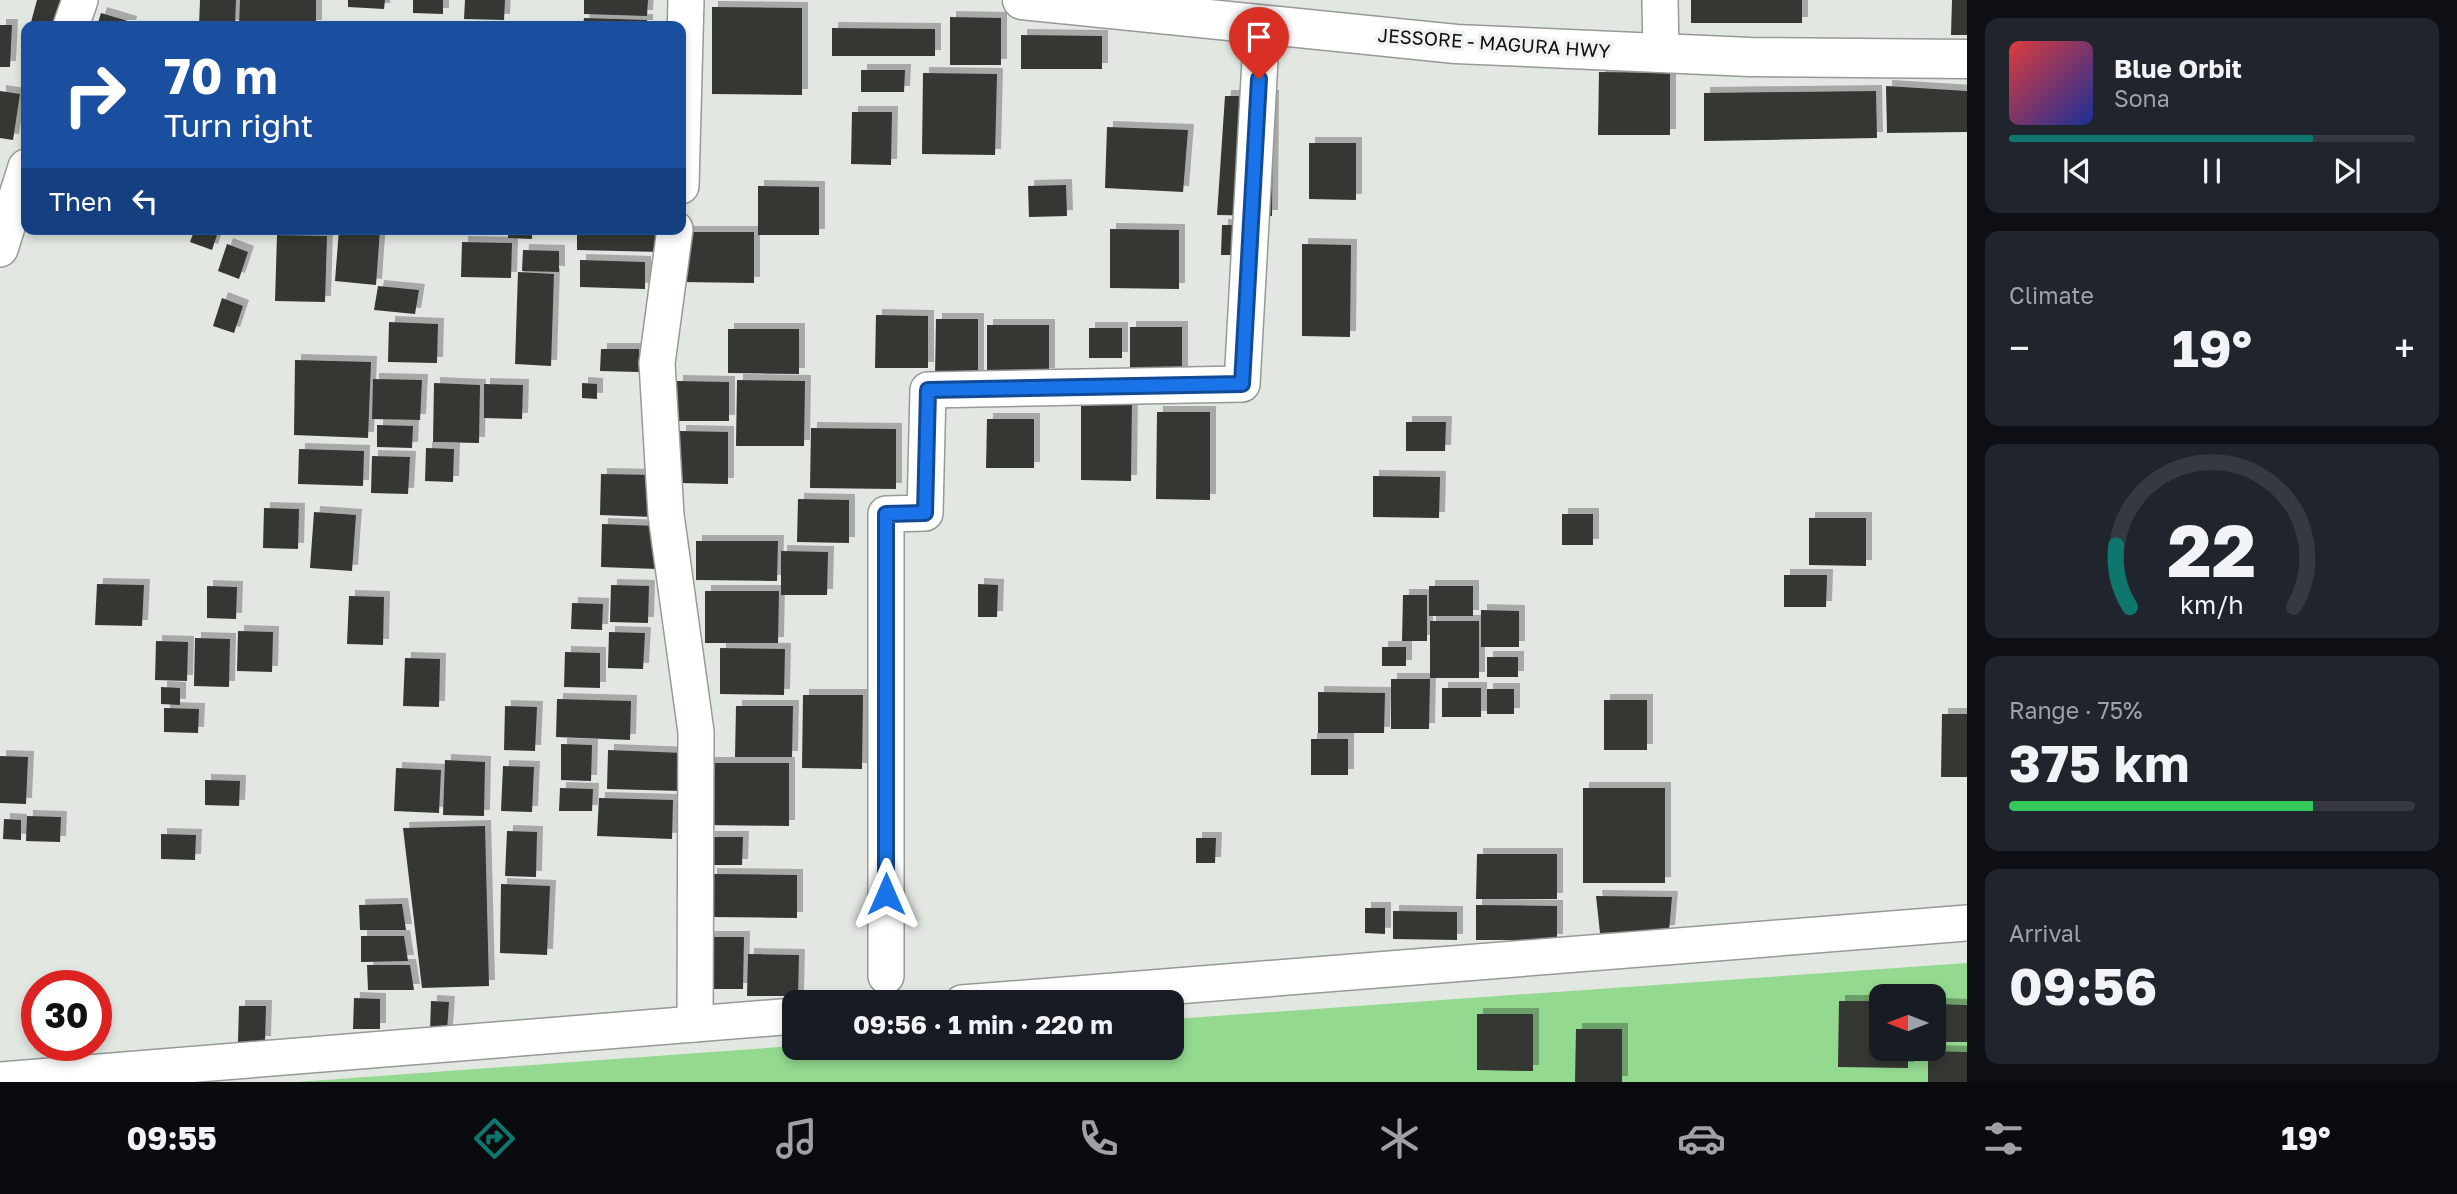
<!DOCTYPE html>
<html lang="en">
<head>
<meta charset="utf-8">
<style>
	body { margin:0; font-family:"Golos Text",sans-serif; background:#20242c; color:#f1f3f6; height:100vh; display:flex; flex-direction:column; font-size:26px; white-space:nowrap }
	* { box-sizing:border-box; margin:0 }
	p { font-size:23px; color:#9ea1a6 }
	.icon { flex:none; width:38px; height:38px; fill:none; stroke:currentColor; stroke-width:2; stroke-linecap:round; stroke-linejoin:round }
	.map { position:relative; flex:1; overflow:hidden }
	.panel { display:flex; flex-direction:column; gap:18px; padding:18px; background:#0d0f14; width:490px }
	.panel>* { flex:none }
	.guide { position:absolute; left:21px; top:21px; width:665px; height:214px; border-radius:14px; box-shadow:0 4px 10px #0003; background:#1a4fa0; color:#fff; overflow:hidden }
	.needle { width:46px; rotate:270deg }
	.controls { position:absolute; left:1869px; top:984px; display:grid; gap:14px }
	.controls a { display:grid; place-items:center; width:77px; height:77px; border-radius:14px; background:#171b24; box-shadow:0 4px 10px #0003; font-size:35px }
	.speed { position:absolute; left:21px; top:970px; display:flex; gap:14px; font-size:35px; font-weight:700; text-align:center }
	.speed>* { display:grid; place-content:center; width:91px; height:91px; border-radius:50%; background:#171b24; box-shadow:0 4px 10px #0003; line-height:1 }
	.speed .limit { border:10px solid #d22; background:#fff; color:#111 }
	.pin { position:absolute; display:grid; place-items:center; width:60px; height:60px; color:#fff; margin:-72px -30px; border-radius:50% 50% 50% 0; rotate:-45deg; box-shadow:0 0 7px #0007 }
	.pin .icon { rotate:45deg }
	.me { position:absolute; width:77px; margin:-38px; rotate:0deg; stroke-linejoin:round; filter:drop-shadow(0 0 5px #0008) }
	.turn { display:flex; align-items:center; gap:24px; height:147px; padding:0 28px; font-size:32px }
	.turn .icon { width:91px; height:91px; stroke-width:2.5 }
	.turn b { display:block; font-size:49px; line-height:60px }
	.then { display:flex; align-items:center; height:66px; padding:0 28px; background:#0003; gap:14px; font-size:26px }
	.big { font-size:52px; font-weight:700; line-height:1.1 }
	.panel .tile { flex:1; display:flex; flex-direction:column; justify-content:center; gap:10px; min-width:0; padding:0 24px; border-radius:14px; background:#20242c }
	.panel .dial { align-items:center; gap:0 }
	.dial svg { height:182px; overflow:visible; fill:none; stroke:#363941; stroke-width:7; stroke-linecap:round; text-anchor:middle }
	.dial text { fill:#f1f3f6; stroke:none }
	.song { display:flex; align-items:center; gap:21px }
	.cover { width:84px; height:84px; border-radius:10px; background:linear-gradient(135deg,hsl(0 70% 55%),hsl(230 70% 35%)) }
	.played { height:7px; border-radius:4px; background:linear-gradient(90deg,#0f766e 75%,#363941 75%) }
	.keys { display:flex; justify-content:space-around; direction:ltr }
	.heat { display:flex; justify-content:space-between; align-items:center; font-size:38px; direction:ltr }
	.charge { height:10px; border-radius:5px; background:linear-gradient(90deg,#34c759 75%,#363941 0) }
	.trip { position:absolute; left:782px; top:990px; width:402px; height:70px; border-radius:14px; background:#171b24; box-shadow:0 4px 10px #0003; font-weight:700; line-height:70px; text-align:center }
	.menu { display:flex; height:112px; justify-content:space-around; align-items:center; background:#090b0e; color:#9ea1a6 }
	.menu .icon { width:49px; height:49px }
	.menu .active { color:#0f766e }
	.menu b { font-size:32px; color:#f1f3f6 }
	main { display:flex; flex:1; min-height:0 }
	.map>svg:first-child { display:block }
	.park { fill:#94d990; fill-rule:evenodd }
	.building { fill:#343733; filter:url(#shadow) }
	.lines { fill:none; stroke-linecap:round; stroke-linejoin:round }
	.street-casing { stroke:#959a95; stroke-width:38 }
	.highway-casing { stroke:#959a95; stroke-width:41 }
	.street { stroke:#fff; stroke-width:35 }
	.highway { stroke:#fff; stroke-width:38 }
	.route-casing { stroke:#114b97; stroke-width:18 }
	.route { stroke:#1a73e8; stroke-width:12 }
	.labels { text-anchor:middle; stroke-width:7; stroke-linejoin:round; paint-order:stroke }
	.street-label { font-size:19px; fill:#101110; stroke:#f0f4f0 }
</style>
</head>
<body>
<main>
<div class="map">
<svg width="1967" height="1082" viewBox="0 0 1967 1082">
	<defs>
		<filter id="shadow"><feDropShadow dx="6" dy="-6" stdDeviation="0" flood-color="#0004"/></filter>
	</defs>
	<rect width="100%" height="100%" fill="#e3e7e2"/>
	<path class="park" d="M1967 963V1082H297L794 1046V1048H1172L1173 1019ZM1881 996H1934V1048H1881Z"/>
	<g class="building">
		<path d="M37 0H70L62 26H30Z"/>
		<path d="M200 0H236L235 26H199Z"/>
		<path d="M240 0H316V26H239Z"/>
		<path d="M348 0H385L384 9 348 7Z"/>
		<path d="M413 0H443V14L413 13Z"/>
		<path d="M465 0H505L504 20 464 19Z"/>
		<path d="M584 0H648L647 16 584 14Z"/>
		<rect x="1691" y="0" width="111" height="23"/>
		<path d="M1952 0H1967V35H1951Z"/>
		<path d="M712 7 802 8V95L712 94Z"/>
		<path d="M101 13 131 22 130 26H97Z"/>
		<path d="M950 17 1001 18V65H950Z"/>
		<path d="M584 18 647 20V26H583Z"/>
		<path d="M0 25H12L10 67H0Z"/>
		<path d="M832 28 935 29V56H832Z"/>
		<path d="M1021 35 1102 36V69H1021Z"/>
		<path d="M861 70H905L904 92H861Z"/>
		<path d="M1599 72 1670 73V135H1598Z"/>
		<path d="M923 73 997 74 995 155 922 154Z"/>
		<path d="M1886 86 1967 91V132L1887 133Z"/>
		<path d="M0 91 20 94 13 140 0 138Z"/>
		<path d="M1876 91 1877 138 1704 141V93Z"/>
		<path d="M1225 96H1273L1272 216 1217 215Z"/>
		<path d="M852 112H892L891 165 851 164Z"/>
		<path d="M1107 127 1188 130 1183 192 1105 188Z"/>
		<path d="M1309 143H1356V200L1309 199Z"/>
		<path d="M1066 185 1067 216 1029 217 1028 186Z"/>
		<path d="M758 186 819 187V235H758Z"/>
		<path d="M1222 225H1255V255H1221Z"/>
		<path d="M195 229H219L212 250 190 242Z"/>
		<path d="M339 229H380L376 285 335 281Z"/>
		<path d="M508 229H532V239L508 238Z"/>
		<path d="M577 229H662L661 252 577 250Z"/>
		<path d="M1110 229 1179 230V289L1110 288Z"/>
		<path d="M680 232H754V283L680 282Z"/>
		<path d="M277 235 327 236 325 302 275 301Z"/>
		<path d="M462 242 512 243 511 278 461 277Z"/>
		<path d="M227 244 248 252 239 279 218 271Z"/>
		<path d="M1302 244 1351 245 1350 337 1302 336Z"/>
		<path d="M523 250 559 251V272L522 271Z"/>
		<path d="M580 260 645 262V289L580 287Z"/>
		<path d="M518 272 554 274 551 366 515 364Z"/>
		<path d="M378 286 419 290 415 314 374 310Z"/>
		<path d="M222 298 243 306 234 333 213 326Z"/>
		<path d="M876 315 928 316V368H875Z"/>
		<path d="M936 319H978V377H935Z"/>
		<path d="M389 322 438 324 437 363 388 362Z"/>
		<rect x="987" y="325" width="62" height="49"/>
		<rect x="1130" y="327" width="52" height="55"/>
		<rect x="1089" y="328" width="33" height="30"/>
		<path d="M728 329H799V374L728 373Z"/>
		<path d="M601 349H639V372L600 371Z"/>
		<path d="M295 360 371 362 368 438 294 435Z"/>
		<path d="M373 379 422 380 420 420 372 419Z"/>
		<path d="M737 380 805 381 804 446H736Z"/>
		<path d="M677 381 729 382V421H677Z"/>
		<path d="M434 383 480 385 479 443 433 442Z"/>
		<path d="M582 383 597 384V399L582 398Z"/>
		<path d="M484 384 523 385 522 419 484 418Z"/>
		<path d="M1081 398H1132L1131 481 1081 480Z"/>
		<path d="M1157 412H1210V500L1156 499Z"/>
		<path d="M987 419H1034V468H986Z"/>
		<path d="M1406 422H1446L1445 451H1406Z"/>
		<path d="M377 425 413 426 412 448 377 447Z"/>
		<path d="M811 428 896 429V489L810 488Z"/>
		<path d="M680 431 728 432V484L680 483Z"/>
		<path d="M426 448 454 449 453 482 425 481Z"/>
		<path d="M299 449 364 451 363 486 298 484Z"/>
		<path d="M372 456 410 457 408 494 371 493Z"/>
		<path d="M601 474 654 475 653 517 600 515Z"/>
		<path d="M1373 476 1440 477 1439 518 1373 517Z"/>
		<path d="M798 499 849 500V543L797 542Z"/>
		<path d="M264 508 299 509 298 549 263 548Z"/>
		<path d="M314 512 356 515 352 571 310 568Z"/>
		<rect x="1562" y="514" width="31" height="31"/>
		<path d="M1809 518H1866V566L1809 565Z"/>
		<path d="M602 524 658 526 657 569 601 567Z"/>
		<path d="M696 541H778L777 581 696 580Z"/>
		<path d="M781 551 828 552 827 595H781Z"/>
		<path d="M1784 575H1827L1826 607H1784Z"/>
		<path d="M97 584 144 585 142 626 95 625Z"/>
		<path d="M978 584 998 585 997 617H978Z"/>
		<path d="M611 585 649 586 648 623 610 622Z"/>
		<path d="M207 586 237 587 236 619 207 618Z"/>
		<rect x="1429" y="586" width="44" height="30"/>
		<path d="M705 591H779L778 643H705Z"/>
		<path d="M1403 595H1427V641H1402Z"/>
		<path d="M349 596 384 597 383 645 347 644Z"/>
		<path d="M572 603 603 604 602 630 571 629Z"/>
		<path d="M1481 610 1519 611V647H1481Z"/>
		<rect x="1430" y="621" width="49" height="57"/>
		<path d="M238 631 273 632 272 672 237 671Z"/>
		<path d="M609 632 645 633 643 669 608 668Z"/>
		<path d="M195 638 230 639 229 687 194 686Z"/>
		<path d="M156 641 188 642 187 681 155 680Z"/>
		<rect x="1382" y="647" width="24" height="19"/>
		<path d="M720 648 785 649 784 695 720 694Z"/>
		<path d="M565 652 600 653V688L564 687Z"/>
		<rect x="1487" y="657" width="31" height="20"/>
		<path d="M405 658 440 659 439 707 403 706Z"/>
		<path d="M1391 679H1430L1429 729H1391Z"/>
		<path d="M161 687 180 688V705L161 704Z"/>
		<rect x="1442" y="688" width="39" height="29"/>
		<rect x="1487" y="689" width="27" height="25"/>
		<path d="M1318 692 1385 693 1384 733H1318Z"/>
		<path d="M803 695H863L862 769 802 768Z"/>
		<path d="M557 699 631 701 630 740 556 737Z"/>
		<rect x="1604" y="700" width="43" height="50"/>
		<path d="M505 706 537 707 535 751 504 750Z"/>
		<path d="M736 706H793L792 757H735Z"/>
		<path d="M164 708 199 709 198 733 164 732Z"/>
		<path d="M1942 714H1967V777H1941Z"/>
		<rect x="1311" y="739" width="37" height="36"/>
		<path d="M561 744 592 745 591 781 561 780Z"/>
		<path d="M608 750 683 753 682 791 607 789Z"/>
		<path d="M0 756 28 757 26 804 0 803Z"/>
		<path d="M445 760 485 762 484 816 443 815Z"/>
		<path d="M707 763H789V826L706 825Z"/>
		<path d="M503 766 534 767 532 812 501 811Z"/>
		<path d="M396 768 441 770 439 813 394 811Z"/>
		<path d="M205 780 240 781 239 806 205 805Z"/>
		<path d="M560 788 593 789 592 811H559Z"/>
		<rect x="1583" y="788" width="82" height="95"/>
		<path d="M599 798 673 800 672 839 597 836Z"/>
		<path d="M27 816 61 817 60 842 26 841Z"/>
		<path d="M4 819 21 820V840L3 839Z"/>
		<path d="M485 826 489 986 422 988 403 828Z"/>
		<path d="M507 831 537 832 536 877 505 876Z"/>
		<path d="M161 834 196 835 195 860 161 859Z"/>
		<path d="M709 837H743L742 865H709Z"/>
		<path d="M1196 838H1216L1215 863H1196Z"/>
		<path d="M1477 854H1557V899H1476Z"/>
		<path d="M711 874 797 875V918L711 917Z"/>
		<path d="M501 884 550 886 547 955 500 953Z"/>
		<path d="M1596 896 1672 897 1669 931 1600 933Z"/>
		<path d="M402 904 406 930H360L359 905Z"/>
		<path d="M1476 905 1557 906V940H1476Z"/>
		<path d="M1365 908H1385V934L1365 933Z"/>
		<path d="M1393 911 1457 912V940L1393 939Z"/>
		<path d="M361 936H404L408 961 361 962Z"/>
		<path d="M704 937H744L743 989H704Z"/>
		<path d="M748 954 799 955 798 996H747Z"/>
		<path d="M367 965H410L414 990H368Z"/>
		<path d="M354 998 380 999V1029H353Z"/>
		<path d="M431 1001 449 1002 447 1031H430Z"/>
		<path d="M1839 1001H1881V1048H1908V1068L1838 1067Z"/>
		<path d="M1934 1004 1967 1005V1042H1934Z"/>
		<path d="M239 1006H266L265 1042H238Z"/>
		<path d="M1477 1014H1533V1071L1477 1070Z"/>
		<path d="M1576 1029H1622V1082H1575Z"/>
		<path d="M1928 1051 1967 1052V1082H1928Z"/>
	</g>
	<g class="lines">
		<g class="street-casing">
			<g id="street">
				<path d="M1660 0 1661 54"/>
				<path d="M71 26 80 0"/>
				<path d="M681 186 686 0"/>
				<path d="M675 229 657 363 666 515 696 732 695 1024"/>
				<path d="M0 249 26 167"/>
				<path d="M886 976V514L925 513 928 390 1242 384 1262 24"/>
				<path d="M962 1003 1967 923"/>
				<path d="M0 1080 794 1016"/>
			</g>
		</g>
		<g class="highway-casing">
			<path id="highway" d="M1022 0 1456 44 1750 57 1967 59"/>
		</g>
		<use href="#street" class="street"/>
		<use href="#highway" class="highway"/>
	</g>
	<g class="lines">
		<g class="route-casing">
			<path id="route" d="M886 894V514L925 513 928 390 1242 384 1259 79"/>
		</g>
		<use href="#route" class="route"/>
	</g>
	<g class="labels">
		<g class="street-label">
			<text transform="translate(1494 43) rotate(4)" y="7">JESSORE - MAGURA HWY</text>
		</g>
	</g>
</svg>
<div class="controls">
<a><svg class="needle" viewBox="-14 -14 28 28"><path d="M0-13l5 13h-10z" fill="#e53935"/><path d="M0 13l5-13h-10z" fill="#9ea1a6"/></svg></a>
</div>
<div class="speed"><div class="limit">30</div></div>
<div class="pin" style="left:1259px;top:79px;background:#d93025"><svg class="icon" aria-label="arrive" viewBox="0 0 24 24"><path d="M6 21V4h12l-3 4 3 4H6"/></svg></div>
<svg class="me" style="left:886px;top:894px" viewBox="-20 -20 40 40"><path d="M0-17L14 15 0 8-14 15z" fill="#1a73e8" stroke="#fff" stroke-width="4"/></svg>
<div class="trip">09:56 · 1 min · 220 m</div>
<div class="guide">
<div class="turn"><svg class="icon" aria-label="right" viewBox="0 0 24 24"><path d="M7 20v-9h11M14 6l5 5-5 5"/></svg><div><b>70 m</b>Turn right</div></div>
<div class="then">Then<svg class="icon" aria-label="left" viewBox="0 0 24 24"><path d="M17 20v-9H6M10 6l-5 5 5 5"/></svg></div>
</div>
</div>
<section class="panel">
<div class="tile">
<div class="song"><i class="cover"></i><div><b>Blue Orbit</b><p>Sona</p></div></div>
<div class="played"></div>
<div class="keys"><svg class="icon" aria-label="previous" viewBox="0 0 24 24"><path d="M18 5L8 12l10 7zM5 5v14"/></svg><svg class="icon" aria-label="pause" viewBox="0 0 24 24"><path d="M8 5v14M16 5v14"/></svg><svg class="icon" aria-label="next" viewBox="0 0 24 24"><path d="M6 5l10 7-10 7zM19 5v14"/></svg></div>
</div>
<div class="tile"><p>Climate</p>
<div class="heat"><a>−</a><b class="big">19°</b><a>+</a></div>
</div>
<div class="tile dial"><svg viewBox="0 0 100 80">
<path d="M14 69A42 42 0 1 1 86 69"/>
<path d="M14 69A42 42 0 0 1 8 42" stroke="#0f766e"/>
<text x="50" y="56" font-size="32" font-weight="700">22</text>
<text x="50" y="72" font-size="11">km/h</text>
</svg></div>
<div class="tile"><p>Range · 75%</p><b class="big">375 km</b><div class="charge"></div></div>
<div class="tile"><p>Arrival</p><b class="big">09:56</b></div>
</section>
</main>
<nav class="menu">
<b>09:55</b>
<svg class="icon active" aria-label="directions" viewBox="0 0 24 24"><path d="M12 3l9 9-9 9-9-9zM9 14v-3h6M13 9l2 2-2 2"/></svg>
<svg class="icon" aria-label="music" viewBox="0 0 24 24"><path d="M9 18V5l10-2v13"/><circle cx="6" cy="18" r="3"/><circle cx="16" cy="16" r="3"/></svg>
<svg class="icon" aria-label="phone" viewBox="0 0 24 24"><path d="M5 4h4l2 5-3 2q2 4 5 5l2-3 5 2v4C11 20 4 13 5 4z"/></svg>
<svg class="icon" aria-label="climate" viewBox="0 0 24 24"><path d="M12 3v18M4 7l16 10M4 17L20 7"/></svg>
<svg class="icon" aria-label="car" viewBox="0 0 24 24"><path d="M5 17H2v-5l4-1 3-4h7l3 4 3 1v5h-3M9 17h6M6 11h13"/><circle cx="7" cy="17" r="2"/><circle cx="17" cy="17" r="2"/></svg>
<svg class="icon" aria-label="filters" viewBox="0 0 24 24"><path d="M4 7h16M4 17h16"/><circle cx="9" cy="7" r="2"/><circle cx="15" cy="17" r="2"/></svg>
<b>19°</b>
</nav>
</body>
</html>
